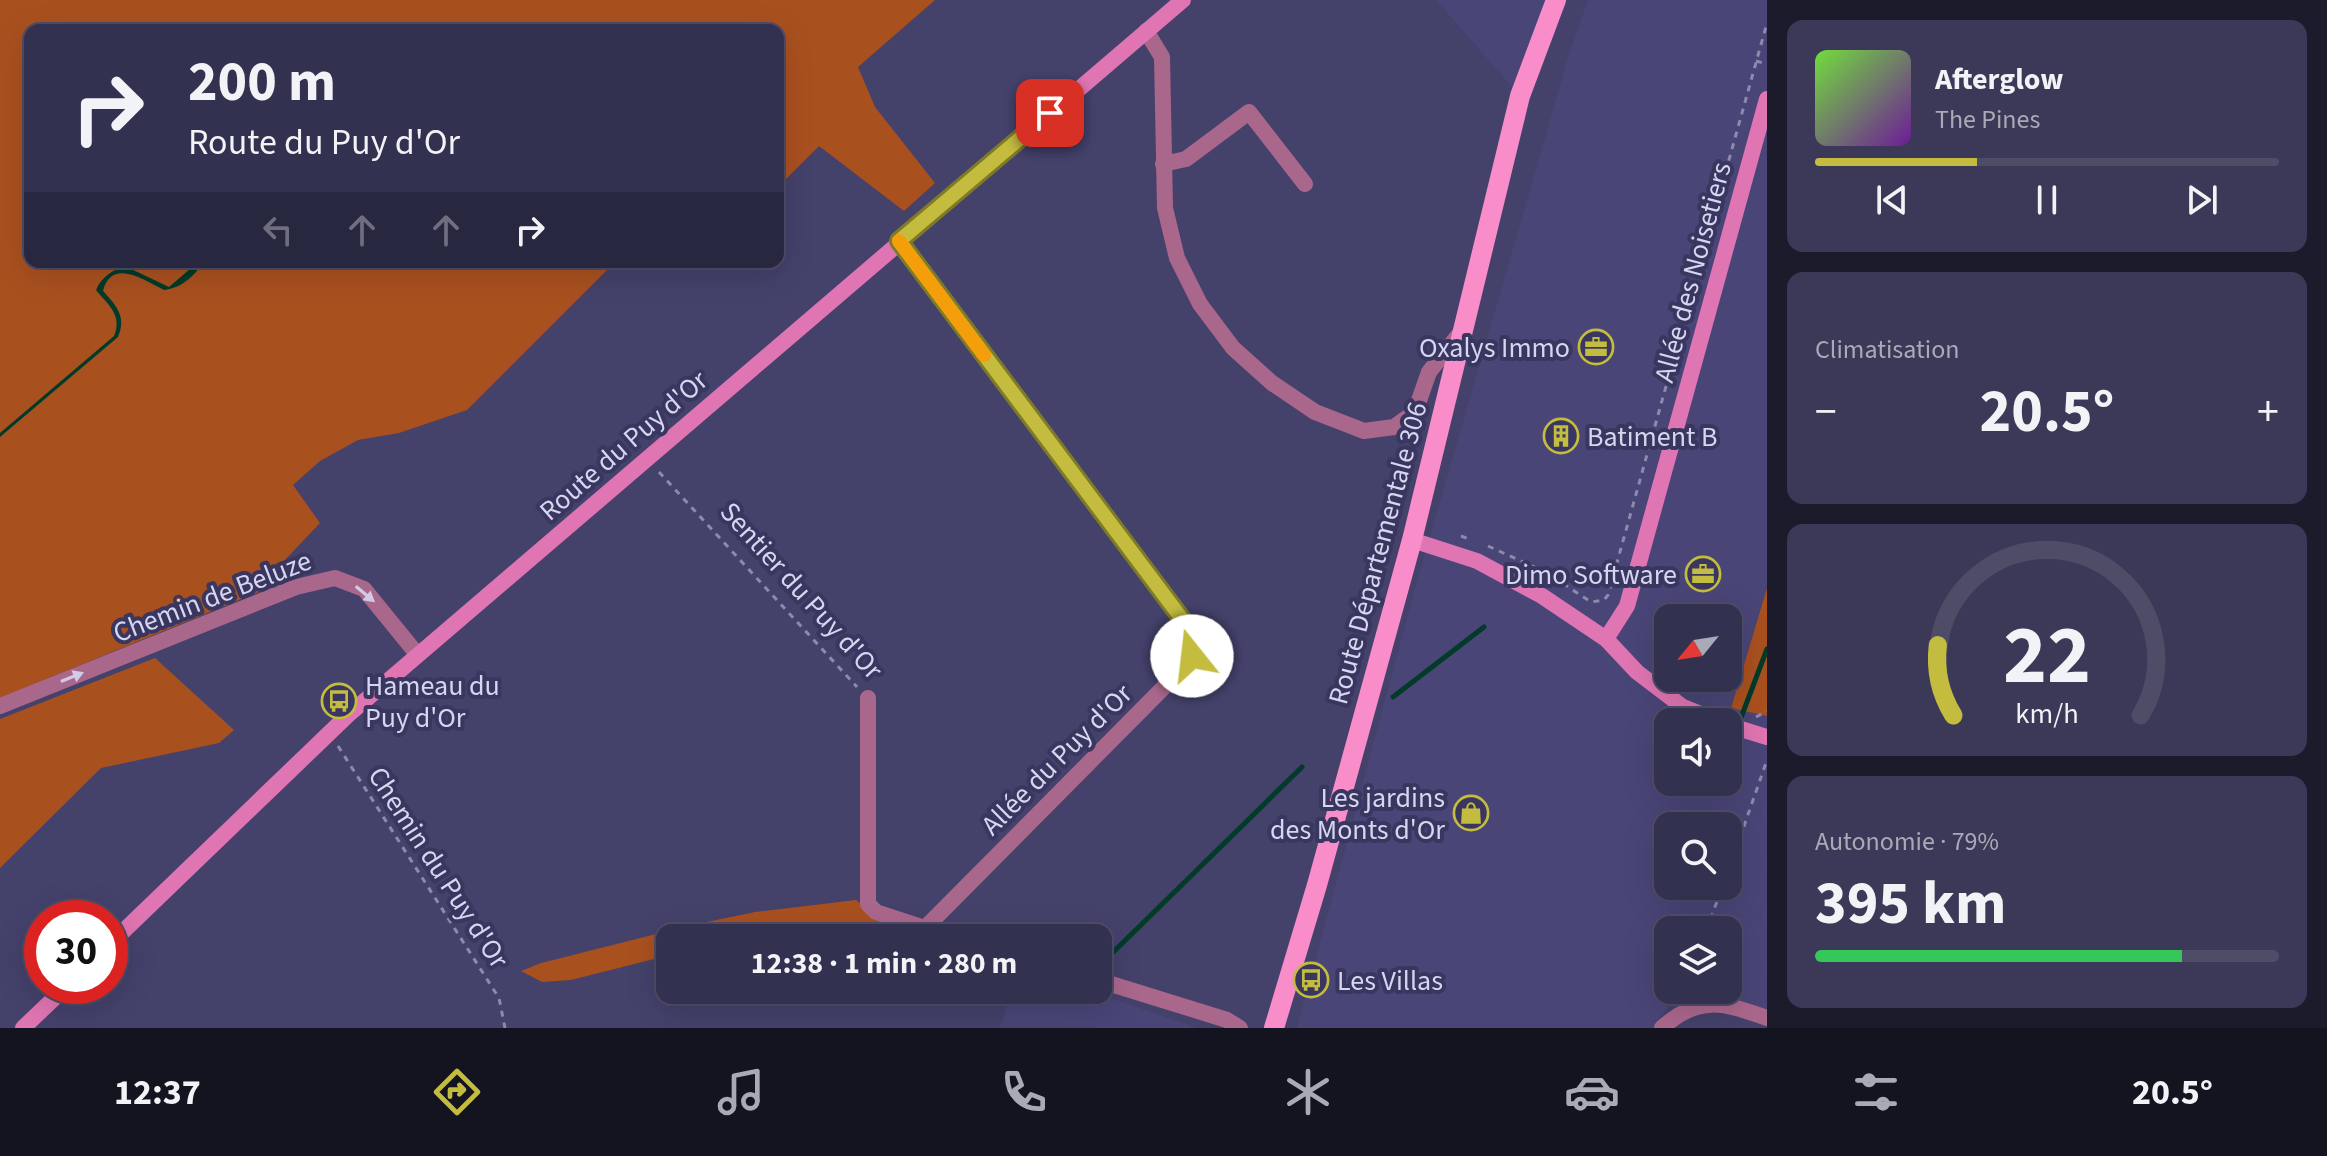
<!DOCTYPE html>
<html lang="fr">
<head>
<meta charset="utf-8">
<style>
	body { margin:0; font-family:"Source Sans 3",sans-serif; background:#3b3957; color:#f1f3f6; height:100vh; display:flex; flex-direction:column; font-size:30px; white-space:nowrap }
	* { box-sizing:border-box; margin:0 }
	p { font-size:26px; color:#a9a9b7 }
	.icon { flex:none; width:44px; height:44px; fill:none; stroke:currentColor; stroke-width:2; stroke-linecap:round; stroke-linejoin:round }
	.map { position:relative; flex:1; overflow:hidden }
	.drawer { display:flex; flex-direction:column; gap:20px; padding:20px; background:#1c1b2c; width:560px }
	.drawer>* { flex:none }
	.hud { position:absolute; left:24px; top:24px; width:760px; height:244px; border-radius:16px; box-shadow:0 8px 32px #0002,0 0 0 2px #4e4c67; background:#333150; color:#f1f3f6; overflow:hidden }
	.needle { width:52px; rotate:240deg }
	.fabs { position:absolute; left:1654px; top:604px; display:grid; gap:16px }
	.fabs a { display:grid; place-items:center; width:88px; height:88px; border-radius:16px; background:#333150; box-shadow:0 8px 32px #0002,0 0 0 2px #4e4c67; font-size:40px }
	.speed { position:absolute; left:24px; top:900px; display:flex; gap:16px; font-size:40px; font-weight:700; text-align:center }
	.speed>* { display:grid; place-content:center; width:104px; height:104px; border-radius:50%; background:#333150; box-shadow:0 8px 32px #0002,0 0 0 2px #4e4c67; line-height:1 }
	.speed .limit { border:12px solid #d22; background:#fff; color:#111 }
	.pin { position:absolute; display:grid; place-items:center; width:68px; height:68px; color:#fff; margin:-34px; border-radius:16px; box-shadow:0 4px 12px #0006 }
	.me { position:absolute; width:88px; margin:-44px; rotate:344deg; stroke-linejoin:round; filter:drop-shadow(0 0 6px #0008) }
	.turn { display:flex; align-items:center; gap:28px; height:168px; padding:0 32px; font-size:36px }
	.turn .icon { width:104px; height:104px; stroke-width:2.5 }
	.turn b { display:block; font-size:56px; line-height:68px }
	.lanes { display:flex; align-items:center; height:76px; padding:0 32px; background:#0003; justify-content:center; gap:40px; direction:ltr }
	.lanes .off { opacity:.35 }
	.big { font-size:60px; font-weight:700; line-height:1.1 }
	.drawer .tile { flex:1; display:flex; flex-direction:column; justify-content:center; gap:12px; min-width:0; padding:0 28px; border-radius:16px; background:#3b3957 }
	.drawer .dial { align-items:center; gap:0 }
	.dial svg { height:208px; overflow:visible; fill:none; stroke:#4e4c67; stroke-width:7; stroke-linecap:round; text-anchor:middle }
	.dial text { fill:#f1f3f6; stroke:none }
	.song { display:flex; align-items:center; gap:24px }
	.cover { width:96px; height:96px; border-radius:12px; background:linear-gradient(135deg,hsl(100 70% 55%),hsl(280 70% 35%)) }
	.played { height:8px; border-radius:4px; background:linear-gradient(90deg,#c4bc3e 35%,#4e4c67 35%) }
	.keys { display:flex; justify-content:space-around; direction:ltr }
	.heat { display:flex; justify-content:space-between; align-items:center; font-size:44px; direction:ltr }
	.charge { height:12px; border-radius:6px; background:linear-gradient(90deg,#34c759 79%,#4e4c67 0) }
	.trip { position:absolute; left:656px; top:924px; width:456px; height:80px; border-radius:16px; background:#333150; box-shadow:0 8px 32px #0002,0 0 0 2px #4e4c67; font-weight:700; line-height:80px; text-align:center }
	.menu { display:flex; height:128px; justify-content:space-around; align-items:center; background:#141420; color:#a9a9b7 }
	.menu .icon { width:56px; height:56px }
	.menu .current { color:#c4bc3e }
	.menu b { font-size:36px; color:#f1f3f6 }
	main { display:flex; flex:1; min-height:0 }
	.map>svg:first-child { display:block }
	.built { fill:#494577; fill-rule:evenodd }
	.green { fill:#a9501f }
	.water { fill:#023b29 }
	.lines { fill:none; stroke-linecap:round; stroke-linejoin:round }
	.stream { stroke:#023b29; stroke-width:5 }
	.path { stroke:#8c8aad; stroke-width:3; stroke-dasharray:6 6; stroke-linecap:butt }
	.street { stroke:#aa678c; stroke-width:16 }
	.secondary { stroke:#df75b2; stroke-width:16 }
	.primary { stroke:#f98dca; stroke-width:20 }
	.oneway { fill:#d2cbe6 }
	.route-casing { stroke:#7f7a28; stroke-width:20 }
	.route { stroke:#c4bc3e; stroke-width:14 }
	.slow { stroke:#f59e0b; stroke-width:14 }
	.labels { text-anchor:middle; stroke-width:8; stroke-linejoin:round; paint-order:stroke }
	.street-label { font-size:28px; fill:#d6d6f0; stroke:#393660 }
	.poi-label { font-size:28px; fill:#d6d6f0; stroke:#393660; text-anchor:end }
</style>
</head>
<body>
<main>
<div class="map">
<svg width="1767" height="1028" viewBox="0 0 1767 1028">
	<rect width="100%" height="100%" fill="#44416b"/>
	<g class="built">
		<path d="M1436 0H1556L1520 96Z"/>
		<path d="M1588 0H1767V588L1731 707 1767 716V1012L1723 994H1683L1675 997 1653 1028H1297L1416 585 1570 51ZM1668 618H1728V678H1668ZM1668 722H1728V782H1668ZM1668 826H1728V886H1668ZM1668 930H1728V990H1668Z"/>
		<path d="M1011 990H1086L1198 1028H1000Z"/>
	</g>
	<g class="green">
		<path d="M0 0H935L858 67 875 107 935 183 904 211 819 146 778 187V30H30V262H615L467 410 399 433 358 440 320 461 293 485 320 523 285 560 283 582 0 698Z"/>
		<path d="M1767 588V716L1731 708Z"/>
		<path d="M155 658 234 730 219 743 101 768 0 868V719Z"/>
		<path d="M856 900 887 925 936 938H670V955L571 980 542 982 521 971 541 963 692 925 755 912Z"/>
	</g>
	<path class="water" d="M198 262H204C194 276 182 288 164 290 145 281 112 257 103 291 116 305 127 317 118 337L0 437V433L114 336C123 315 108 305 96 290 101 278 113 268 127 267L169 287Z"/>
	<g class="lines">
		<g class="stream">
			<path d="M1393 697 1484 627"/>
			<path d="M1739 723 1767 649"/>
			<path d="M1098 967 1302 767"/>
		</g>
		<g class="path">
			<path d="M1756 61 1767 64"/>
			<path d="M659 472 857 687"/>
			<path d="M1461 536 1469 539"/>
			<path d="M1488 546 1547 573 1591 602 1604 600 1608 595 1767 23"/>
			<path d="M1756 717 1767 711"/>
			<path d="M338 746 499 998 505 1028"/>
			<path d="M1728 872 1767 760"/>
			<path d="M1706 930 1723 886"/>
		</g>
		<g class="street">
			<path d="M1146 31 1162 57 1165 208 1177 258 1200 304 1233 348 1272 383 1315 412 1364 431 1394 427 1415 412 1429 372 1461 332"/>
			<path d="M1163 164 1186 159 1249 112 1305 184"/>
			<path d="M899 241 1182 619 1192 641V656L1180 671 925 928 959 938"/>
			<path d="M868 698V904L876 912 925 928"/>
			<path d="M0 706 296 587 335 578 364 589 417 654"/>
			<path d="M1098 980 1227 1020 1240 1028"/>
			<path d="M1662 1028C1699 994 1724 1003 1767 1018"/>
		</g>
		<g class="secondary">
			<path d="M1412 540 1477 561 1542 596 1606 639 1637 672 1683 707 1720 722"/>
			<path d="M1606 639 1627 606 1767 99"/>
			<path d="M1728 725 1767 737"/>
			<path d="M110 944 348 715 1183 0"/>
			<path d="M23 1028 67 986"/>
		</g>
		<path class="primary" d="M1274 1028 1317 885 1412 540 1520 96 1556 0"/>
	</g>
	<defs><path id="oneway-solid" d="M-6-.8H1V-3.2L6.5 0L1 3.2V.8H-6Z" transform="scale(2)"/></defs>
	<g class="oneway">
		<use href="#oneway-solid" transform="translate(365 594) rotate(40)"/>
		<use href="#oneway-solid" transform="translate(72 677) rotate(-22)"/>
	</g>
	<g class="lines">
		<g class="route-casing">
			<path id="route" d="M1050 113 899 241 1182 619 1192 641V656"/>
		</g>
		<use href="#route" class="route"/>
		<path class="slow" d="M899 241 984 355"/>
	</g>
	<defs>
		<g id="office-ring" transform="scale(1.8)"><circle r="9.5" fill="#393660" stroke="#c4bc3e" stroke-width="1.5"/><path d="M-6-3h4V-5.5h4V-3h4V5H-6ZM-1-4.5V-3h2v-1.5ZM-6 0V1H6V0Z" fill="#c4bc3e"/></g>
		<g id="building-ring" transform="scale(1.8)"><circle r="9.5" fill="#393660" stroke="#c4bc3e" stroke-width="1.5"/><path d="M-4-6H4V6H1V3H-1V6H-4ZM-2.5-4.3h1.7v1.8h-1.7ZM.8-4.3h1.7v1.8H.8ZM-2.5-1h1.7V.8h-1.7ZM.8-1h1.7V.8H.8Z" fill="#c4bc3e"/></g>
		<g id="bus-ring" transform="scale(1.8)"><circle r="9.5" fill="#393660" stroke="#c4bc3e" stroke-width="1.5"/><path d="M-5-6H5V4H4V6H2V4H-2V6H-4V4H-5ZM-3.5-4V0h7V-4ZM-3.5 1.2v1.5H-2V1.2ZM2 1.2v1.5H3.5V1.2Z" fill="#c4bc3e"/></g>
		<g id="shop-ring" transform="scale(1.8)"><circle r="9.5" fill="#393660" stroke="#c4bc3e" stroke-width="1.5"/><path d="M-5-2.5h2.3a2.7 3.5 0 0 1 5.4 0H5L5.5 6h-11ZM-1.5-2.5h3a1.5 2.3 0 0 0-3 0Z" fill="#c4bc3e"/></g>
	</defs>
	<g fill-rule="evenodd">
		<use href="#office-ring" x="1596" y="347"/>
		<use href="#building-ring" x="1561" y="436"/>
		<use href="#office-ring" x="1703" y="574"/>
		<use href="#bus-ring" x="339" y="701"/>
		<use href="#shop-ring" x="1471" y="813"/>
		<use href="#bus-ring" x="1311" y="980"/>
	</g>
	<g class="labels">
		<g class="street-label">
			<text transform="translate(1692 272) rotate(-75)" y="10">Allée des Noisetiers</text>
			<text transform="translate(623 445) rotate(-41)" y="10">Route du Puy d'Or</text>
			<text transform="translate(1377 553) rotate(-75)" y="10">Route Départementale 306</text>
			<text transform="translate(802 590) rotate(48)" y="10">Sentier du Puy d'Or</text>
			<text transform="translate(212 596) rotate(-21)" y="10">Chemin de Beluze</text>
			<text transform="translate(1056 759) rotate(-45)" y="10">Allée du Puy d'Or</text>
			<text transform="translate(439 867) rotate(57)" y="10">Chemin du Puy d'Or</text>
		</g>
		<g class="poi-label">
			<text x="1570" y="357">Oxalys Immo</text>
			<text x="1587" y="446" text-anchor="start">Batiment B</text>
			<text x="1677" y="584">Dimo Software</text>
			<text x="365" y="695" text-anchor="start">Hameau du<tspan x="365" dy="32">Puy d'Or</tspan></text>
			<text x="1445" y="807">Les jardins<tspan x="1445" dy="32">des Monts d'Or</tspan></text>
			<text x="1337" y="990" text-anchor="start">Les Villas</text>
		</g>
	</g>
</svg>
<div class="fabs">
<a><svg class="needle" viewBox="-14 -14 28 28"><path d="M0-13l5 13h-10z" fill="#e53935"/><path d="M0 13l5-13h-10z" fill="#a9a9b7"/></svg></a>
<a><svg class="icon" aria-label="sound" viewBox="0 0 24 24"><path d="M4 9h4l5-4v14l-5-4H4zM17 9q2 3 0 6"/></svg></a>
<a><svg class="icon" aria-label="search" viewBox="0 0 24 24"><circle cx="10" cy="10" r="6"/><path d="M15 15l6 6"/></svg></a>
<a><svg class="icon" aria-label="layers" viewBox="0 0 24 24"><path d="M12 4l9 5-9 5-9-5zM3 14l9 5 9-5"/></svg></a>
</div>
<div class="speed"><div class="limit">30</div></div>
<div class="pin" style="left:1050px;top:113px;background:#d93025"><svg class="icon" aria-label="arrive" viewBox="0 0 24 24"><path d="M6 21V4h12l-3 4 3 4H6"/></svg></div>
<svg class="me" style="left:1192px;top:656px" viewBox="-20 -20 40 40"><circle r="19" fill="#fff"/><path d="M0-13L10 11 0 6-10 11z" fill="#c4bc3e"/></svg>
<div class="trip">12:38 · 1 min · 280 m</div>
<div class="hud">
<div class="turn"><svg class="icon" aria-label="right" viewBox="0 0 24 24"><path d="M7 20v-9h11M14 6l5 5-5 5"/></svg><div><b>200 m</b>Route du Puy d'Or</div></div>
<div class="lanes"><svg class="icon off" aria-label="left" viewBox="0 0 24 24"><path d="M17 20v-9H6M10 6l-5 5 5 5"/></svg><svg class="icon off" aria-label="ahead" viewBox="0 0 24 24"><path d="M12 20V5M6 11l6-6 6 6"/></svg><svg class="icon off" aria-label="ahead" viewBox="0 0 24 24"><path d="M12 20V5M6 11l6-6 6 6"/></svg><svg class="icon" aria-label="right" viewBox="0 0 24 24"><path d="M7 20v-9h11M14 6l5 5-5 5"/></svg></div>
</div>
</div>
<section class="drawer">
<div class="tile">
<div class="song"><i class="cover"></i><div><b>Afterglow</b><p>The Pines</p></div></div>
<div class="played"></div>
<div class="keys"><svg class="icon" aria-label="previous" viewBox="0 0 24 24"><path d="M18 5L8 12l10 7zM5 5v14"/></svg><svg class="icon" aria-label="pause" viewBox="0 0 24 24"><path d="M8 5v14M16 5v14"/></svg><svg class="icon" aria-label="next" viewBox="0 0 24 24"><path d="M6 5l10 7-10 7zM19 5v14"/></svg></div>
</div>
<div class="tile"><p>Climatisation</p>
<div class="heat"><a>−</a><b class="big">20.5°</b><a>+</a></div>
</div>
<div class="tile dial"><svg viewBox="0 0 100 80">
<path d="M14 69A42 42 0 1 1 86 69"/>
<path d="M14 69A42 42 0 0 1 8 42" stroke="#c4bc3e"/>
<text x="50" y="56" font-size="32" font-weight="700">22</text>
<text x="50" y="72" font-size="11">km/h</text>
</svg></div>
<div class="tile"><p>Autonomie · 79%</p><b class="big">395 km</b><div class="charge"></div></div>
</section>
</main>
<nav class="menu">
<b>12:37</b>
<svg class="icon current" aria-label="directions" viewBox="0 0 24 24"><path d="M12 3l9 9-9 9-9-9zM9 14v-3h6M13 9l2 2-2 2"/></svg>
<svg class="icon" aria-label="music" viewBox="0 0 24 24"><path d="M9 18V5l10-2v13"/><circle cx="6" cy="18" r="3"/><circle cx="16" cy="16" r="3"/></svg>
<svg class="icon" aria-label="phone" viewBox="0 0 24 24"><path d="M5 4h4l2 5-3 2q2 4 5 5l2-3 5 2v4C11 20 4 13 5 4z"/></svg>
<svg class="icon" aria-label="climate" viewBox="0 0 24 24"><path d="M12 3v18M4 7l16 10M4 17L20 7"/></svg>
<svg class="icon" aria-label="car" viewBox="0 0 24 24"><path d="M5 17H2v-5l4-1 3-4h7l3 4 3 1v5h-3M9 17h6M6 11h13"/><circle cx="7" cy="17" r="2"/><circle cx="17" cy="17" r="2"/></svg>
<svg class="icon" aria-label="filters" viewBox="0 0 24 24"><path d="M4 7h16M4 17h16"/><circle cx="9" cy="7" r="2"/><circle cx="15" cy="17" r="2"/></svg>
<b>20.5°</b>
</nav>
</body>
</html>
